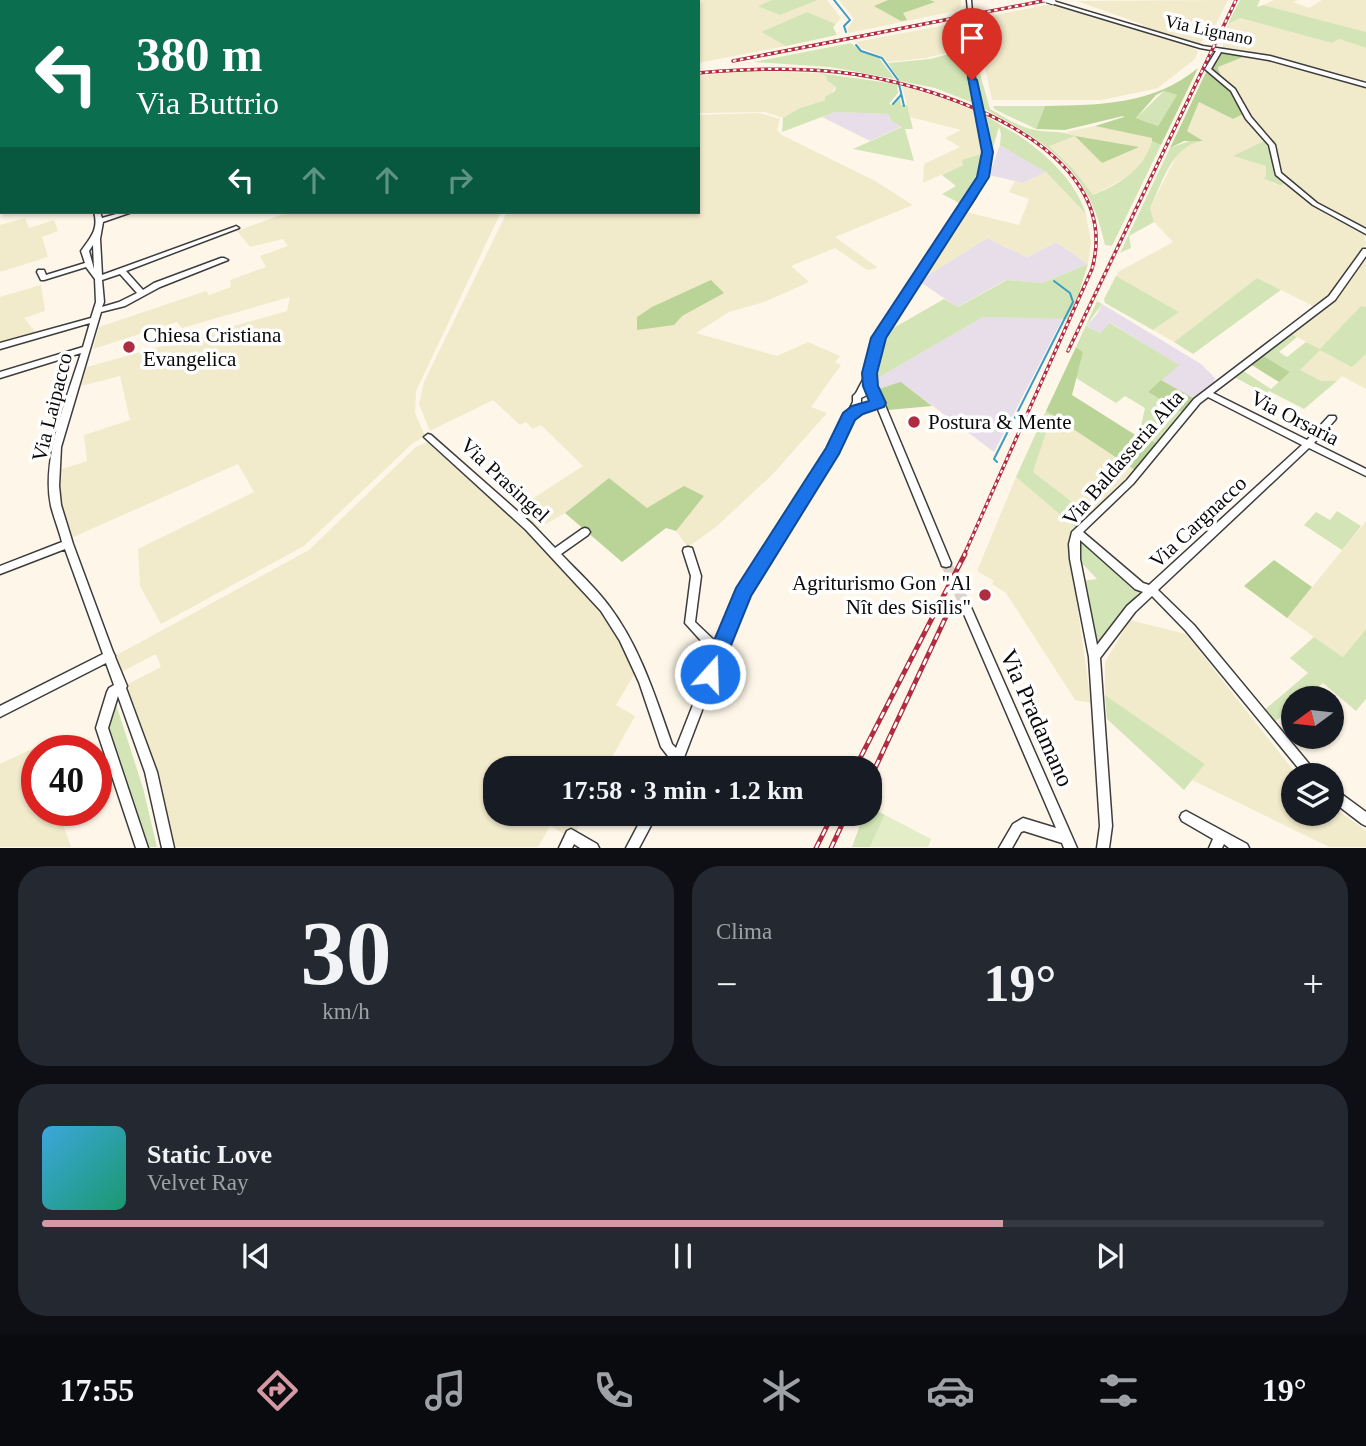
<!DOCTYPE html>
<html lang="it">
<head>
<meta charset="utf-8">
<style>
	body { margin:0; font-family:"Times New Roman",serif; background:#242831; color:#f1f3f6; height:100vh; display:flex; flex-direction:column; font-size:26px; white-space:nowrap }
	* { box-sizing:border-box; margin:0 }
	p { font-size:23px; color:#9ea1a6 }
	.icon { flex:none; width:38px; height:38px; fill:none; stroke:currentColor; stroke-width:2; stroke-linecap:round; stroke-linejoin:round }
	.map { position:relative; height:848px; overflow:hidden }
	.details { display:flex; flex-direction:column; gap:18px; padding:18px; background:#0d0f14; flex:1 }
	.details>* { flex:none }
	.top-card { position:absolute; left:0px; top:0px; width:700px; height:214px; box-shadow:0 2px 5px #0004; background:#0b6e4f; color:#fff; overflow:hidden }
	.needle { width:46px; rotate:255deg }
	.fabs { position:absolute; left:1281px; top:686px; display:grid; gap:14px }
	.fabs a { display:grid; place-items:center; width:63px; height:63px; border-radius:50%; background:#171b24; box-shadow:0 2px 5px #0004; font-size:35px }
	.speed { position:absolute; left:21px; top:735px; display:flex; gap:14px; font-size:35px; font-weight:700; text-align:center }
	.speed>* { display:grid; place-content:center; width:91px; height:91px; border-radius:50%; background:#171b24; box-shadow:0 2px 5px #0004; line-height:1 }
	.speed .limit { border:10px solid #d22; background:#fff; color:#111 }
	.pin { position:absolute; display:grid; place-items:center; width:60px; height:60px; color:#fff; margin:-72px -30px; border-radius:50% 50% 50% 0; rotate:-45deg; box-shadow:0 0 7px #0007 }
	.pin .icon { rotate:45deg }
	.me { position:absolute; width:77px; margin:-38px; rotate:20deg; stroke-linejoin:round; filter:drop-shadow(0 0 5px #0008) }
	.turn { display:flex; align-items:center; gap:24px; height:147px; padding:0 21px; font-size:32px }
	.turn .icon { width:91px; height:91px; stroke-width:2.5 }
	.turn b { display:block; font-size:49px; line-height:60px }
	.lanes { display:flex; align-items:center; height:66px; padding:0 21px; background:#0003; justify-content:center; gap:35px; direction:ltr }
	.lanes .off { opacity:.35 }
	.big { font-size:52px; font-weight:700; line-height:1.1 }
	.details .widget { flex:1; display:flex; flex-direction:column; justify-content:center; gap:10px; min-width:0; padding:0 24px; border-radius:28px; background:#242831 }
	.details .dial { align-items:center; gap:0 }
	.dial b { font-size:91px; line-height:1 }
	.song { display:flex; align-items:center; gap:21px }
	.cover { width:84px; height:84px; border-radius:10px; background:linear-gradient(135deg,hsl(200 70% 55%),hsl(160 70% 35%)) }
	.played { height:7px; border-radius:4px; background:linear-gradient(90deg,#d499a5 75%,#363941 75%) }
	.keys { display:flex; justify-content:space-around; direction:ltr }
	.heat { display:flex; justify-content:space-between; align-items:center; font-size:38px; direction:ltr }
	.details .tiles { flex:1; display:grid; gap:18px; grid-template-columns:1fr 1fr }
	.widget:last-child { grid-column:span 2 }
	.trip { position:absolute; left:483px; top:756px; width:399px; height:70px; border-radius:28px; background:#171b24; box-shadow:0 2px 5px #0004; font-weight:700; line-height:70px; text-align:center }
	.dock { display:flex; height:112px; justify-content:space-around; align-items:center; background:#090b0e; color:#9ea1a6 }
	.dock .icon { width:49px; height:49px }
	.dock .active { color:#d499a5 }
	.dock b { font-size:32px; color:#f1f3f6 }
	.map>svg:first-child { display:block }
	.industrial { fill:#e7dee9 }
	.farmland { fill:#f1eacb }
	.green { fill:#d3e5b6 }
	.forest { fill:#b9d496; fill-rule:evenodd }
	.pitch { fill:#e3edc7 }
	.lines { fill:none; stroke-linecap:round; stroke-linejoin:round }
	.stream { stroke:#3d9cc3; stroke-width:2 }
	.minor-tunnel { stroke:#d9d3c8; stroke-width:11; stroke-dasharray:11 5; stroke-linecap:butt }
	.minor-casing { stroke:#3d3d3d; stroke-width:3 }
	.minor { fill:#fff; fill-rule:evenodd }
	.rail-far1-casing { stroke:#b02c41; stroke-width:3.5 }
	.rail-casing { stroke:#b02c41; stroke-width:5 }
	.rail-far1 { stroke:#fff; stroke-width:2; stroke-dasharray:3.5; stroke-linecap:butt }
	.rail { stroke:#fff; stroke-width:2.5; stroke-dasharray:7; stroke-linecap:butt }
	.minor-bridge-casing { stroke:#3d3d3d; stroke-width:7; stroke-linecap:butt }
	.minor-bridge { stroke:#fff; stroke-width:5 }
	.route { fill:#1a73e8; stroke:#114b97; stroke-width:2 }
	.poi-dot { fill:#b02c41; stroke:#fff; stroke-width:2.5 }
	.labels { text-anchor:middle; stroke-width:7; stroke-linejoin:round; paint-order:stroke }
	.far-street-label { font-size:18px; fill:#0a0a0a; stroke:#fff }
	.poi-label { font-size:21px; fill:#0a0a0a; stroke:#fff; text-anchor:start }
	.street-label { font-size:21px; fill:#0a0a0a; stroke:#fff }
	.near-street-label { font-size:24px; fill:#0a0a0a; stroke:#fff }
</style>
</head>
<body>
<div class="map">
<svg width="1366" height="848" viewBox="0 0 1366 848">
	<rect width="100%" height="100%" fill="#fef7e9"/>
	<g class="industrial">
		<path d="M835 112 890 114 903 126 870 141 822 117Z"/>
		<path d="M1000 145 1018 154 1046 172 1023 183 989 175Z"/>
		<path d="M987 238 1027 257 1056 242 1088 264 1042 283 1006 280 957 307 919 281Z"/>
		<path d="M1102 304 1201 364 1215 378 1213 385 1195 399 1161 380 1178 365 1111 323 1100 333 1086 326 1097 314Z"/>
		<path d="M983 317 1063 318 994 452 901 382 879 389 876 379Z"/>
	</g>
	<g class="farmland">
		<path d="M580 0H772L760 5 780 15 818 0H827L841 18 836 24 807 12 761 32 786 46 698 63V2H576Z"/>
		<path d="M839 0H888L875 6 902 13 933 1 930 0H961V7L955 11 849 33 847 29 854 19Z"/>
		<path d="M1228 0 1213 30 1198 45 1190 46 1198 51 1195 59 1158 88 1102 100H992L982 54 979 30 981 18 1051 4 1135 27 1144 25 1077 1Z"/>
		<path d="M1274 0H1298L1293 2 1309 8 1322 0H1366V32L1263 5Z"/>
		<path d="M1240 18 1332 43 1339 39 1366 48V84L1286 61 1366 86V231L1330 212 1293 187 1277 169 1275 140H1266L1234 156 1266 166V177L1274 184 1281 186 1284 183 1327 215 1364 234 1366 244 1337 285 1317 308 1257 278 1174 342 1153 330 1179 312 1116 276 1118 272 1173 242 1154 222 1150 208 1179 151 1199 139 1187 131 1199 102 1233 119 1229 87 1219 75 1218 67 1223 50V36L1228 24Z"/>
		<path d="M967 21 970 47 926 58 888 62 882 56 861 48 856 42Z"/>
		<path d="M747 71 818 73 826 76 827 82 836 87 827 99 800 108 783 118 765 112 698 113V76Z"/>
		<path d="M902 86 951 101 974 111 982 154 963 160V165L923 183 924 164 960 147 945 138 961 130 910 117Z"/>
		<path d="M760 113 780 119 777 130 782 135 875 181 913 205 835 237 877 267 875 269 867 270 835 248 791 266 809 282 764 302 729 312 696 333 777 356 808 342 840 356 835 362 841 365 811 407 827 413 773 474 716 527 688 547 676 531 704 496 647 508 609 478 565 513 536 530 515 510 583 466 541 425 533 429 526 422 520 425 493 400 430 431 419 404 424 382 507 212H698V115Z"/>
		<path d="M1095 126 1153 138 1148 154 1135 173 1093 195 1073 169 1048 145 1074 136 1066 132Z"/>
		<path d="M1046 172 1086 214 1091 242 1088 264 1056 242 1027 257 987 238 919 281 966 212 1019 225 1029 199 1009 192 1015 181 1023 183Z"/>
		<path d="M283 212H501L416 391 415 413 425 436 413 443 304 546 161 624 140 586 138 549 254 492 238 464 71 538 61 501 59 470 87 461 84 435 130 420 120 376 81 386 87 367 287 311 290 297 182 328 177 322 93 349 99 327 206 291 209 295 231 287 230 280 266 267 260 256 288 246 283 239 250 247 237 231 283 214Z"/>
		<path d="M25 218 29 228 54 220 58 231 42 237 48 257 0 272V225Z"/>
		<path d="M1366 256V307L1361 306 1355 314 1352 367 1366 354V389L1342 376 1337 381H1321L1299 370 1319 349 1290 333 1335 298Z"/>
		<path d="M41 285 45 311 24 318 37 334 0 344V297Z"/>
		<path d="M1052 415 1135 470 1089 515 1033 472Z"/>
		<path d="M427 442 433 444 527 528 607 614 637 670 616 705 635 716 606 768H495V814H584L577 830 566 835 550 826 538 847H175L154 764 126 685 161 667 156 654 121 672 115 656 309 550 416 447Z"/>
		<path d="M1016 477 1076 528 1070 533V555L1091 703 1075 700 1006 593 992 584 994 581 977 571Z"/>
		<path d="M1366 521V629L1343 657 1287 618Z"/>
		<path d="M1130 620 1186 634 1297 775H1293V814H1332V806L1366 831V847H1329L1192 780 1205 764 1105 695V662Z"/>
		<path d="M38 746 37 810H58L71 847H0V764Z"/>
	</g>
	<g class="green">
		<path d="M772 0H818L780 15 758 6Z"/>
		<path d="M1240 0H1260L1257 7 1263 5 1366 32V48L1339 39 1332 43 1240 18 1228 24Z"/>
		<path d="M807 12 836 24 833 27 837 35 786 46 761 32Z"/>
		<path d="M851 43 860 51 879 58 895 79 830 67 753 62Z"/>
		<path d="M969 49 967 74 973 103 935 88 900 81 888 63 930 59Z"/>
		<path d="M977 63 990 109C1003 116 1017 126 1031 129 1045 133 1062 130 1075 136L1049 146 1073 169 1093 195C1121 183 1143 171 1152 141L1161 145 1112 246 1105 245C1089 170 1049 143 984 109L976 78Z"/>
		<path d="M818 73 897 84 898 93 889 104 894 105 900 98 901 105H907L913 129H905L914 161 853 149 902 127 891 120 889 114 835 112 782 132 783 118 800 108 825 100V97L835 91 836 87 827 81 826 76Z"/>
		<path d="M1164 91 1177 95 1158 126 1136 118Z"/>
		<path d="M993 106H1045L1036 129 994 109Z"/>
		<path d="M985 114C994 122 1007 128 1018 135 1047 155 1075 180 1086 214L1046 172 1000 145 1001 134 999 127 993 148Z"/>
		<path d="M1195 139 1200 141C1171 148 1162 183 1150 208L1154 222 1129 236 1131 248 1120 253 1170 148Z"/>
		<path d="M1266 140H1275L1277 149H1272L1273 168 1284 183 1281 186 1263 178 1266 177V166L1233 156Z"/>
		<path d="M982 154 980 173 961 204 942 194 956 186 942 175 963 165 962 160Z"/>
		<path d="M1088 264 1079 293 1068 319 983 317 876 379 875 370 883 334 944 299 958 307 1007 280 1042 283Z"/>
		<path d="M1116 276 1179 312 1153 330 1105 303 1104 299Z"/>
		<path d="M1257 278 1281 290 1193 354 1174 342Z"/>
		<path d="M1097 301 1102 304 1086 326 1100 333 1110 323 1179 365 1148 392 1181 412 1157 444 1140 430 1145 408 1125 396 1116 403 1076 378 1083 352 1076 347Z"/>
		<path d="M1361 306 1366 307V354L1352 367 1320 350 1300 370 1321 381H1337L1304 409 1269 391 1266 394 1234 377 1242 370 1271 389 1290 372 1262 355 1290 333 1297 337 1279 352 1287 357 1306 342 1320 349Z"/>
		<path d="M1046 411 1052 415 1033 472 1089 515 1076 528 1016 477Z"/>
		<path d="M1337 511 1361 526 1342 550 1304 525 1316 512 1330 520Z"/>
		<path d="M1078 542 1085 544 1139 592 1100 640H1095L1081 581 1097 579 1077 558Z"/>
		<path d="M1366 629V699L1356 711 1323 683 1304 698H1293V707L1272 724 1262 712 1308 673 1290 658 1314 637 1343 657Z"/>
		<path d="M1105 695 1205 764 1184 790 1107 719Z"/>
		<path d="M114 698 143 788 157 847H149L108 725Z"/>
		<path d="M870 807 885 815 870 847H852L864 814H870Z"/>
	</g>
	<g class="forest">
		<path d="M888 0H930L935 2 903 13 907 20 901 21 874 6Z"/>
		<path d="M1216 51 1248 55 1218 67C1219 77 1237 103 1243 114L1233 119 1199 102 1187 131 1203 141H1184L1170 148Z"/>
		<path d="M1198 68 1161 145 1152 141V138L1095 126 1124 117 1123 116 1065 130 1036 129 1045 106C1100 105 1153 105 1198 68ZM1164 91 1177 95 1158 126 1136 118 1156 95Z"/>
		<path d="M1075 136 1139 147 1102 163Z"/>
		<path d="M711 280 724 293 682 316 674 325 637 330V317L652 307Z"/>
		<path d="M1076 347 1083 352 1072 395 1137 436 1142 433 1157 444 1135 470 1046 411Z"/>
		<path d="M1262 355 1290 372 1279 382 1250 364Z"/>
		<path d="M1161 380 1195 399 1181 412 1148 392Z"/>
		<path d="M900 382H901L932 406 888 410 879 389Z"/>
		<path d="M609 478 647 508 684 486 704 496 676 531 666 528 622 562 565 513Z"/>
		<path d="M1274 560 1312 587 1287 618 1244 586Z"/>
	</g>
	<path class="pitch" d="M885 815 931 839 928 847H870Z"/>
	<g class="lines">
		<g class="stream">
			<path d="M834 0 850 20 844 26 846 32"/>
			<path d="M856 45 861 51 882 58 898 80"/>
			<path d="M899 84 904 106"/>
			<path d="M893 104 901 95"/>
			<path d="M997 462 994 459 1073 302 1070 293 1054 281"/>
		</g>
		<path class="minor-tunnel" d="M946 563 965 605"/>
		<g class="minor-casing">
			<g id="minor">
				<path d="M20 0H24V2H19Z"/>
				<path d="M967 0H971L972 12 968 11Z"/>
				<path d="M1053 1 1203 46 1270 56 1366 83V87L1269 60 1221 52 1211 69 1235 89 1251 117 1275 145 1281 173 1317 203 1366 229V234L1313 205 1276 175 1269 145 1246 119 1231 91 1205 69 1216 51 1200 48 1051 3V2Z"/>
				<path d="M969 17 974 18 976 45 974 73 990 152 988 172 975 198 885 334 874 374 867 389 881 396 882 398 951 563 950 566 946 567 942 566 941 563 877 407 856 416 837 451 741 608 680 768H668L671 760 661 747 639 682 620 641 601 611 526 530 424 437 428 434 431 435 532 524 555 548 582 529 585 528 588 529 590 532 588 535 561 554C577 571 595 587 609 606 640 647 655 696 672 744L676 748 713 654 685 623 691 576 683 551 684 548 688 547 692 548 701 576 695 622 717 643 732 604 830 448 853 402V396L856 393 866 374 877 334 969 198 982 172 984 152 968 73 970 45ZM867 395 874 399V402L858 408 861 402V398Z"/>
				<rect x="0" y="71" width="2" height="4"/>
				<path d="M94 212H100L102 218 123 212H132L103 222 100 239 102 275 234 227 236 226 239 228 126 271 143 290 154 283 221 258H224L228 260 160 287 125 306 101 312 61 447 59 486 61 505 73 544 113 652 115 656V657L127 686 126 688 157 772 174 848H162L145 772 118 696 108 728 148 848H136L96 728 107 692 109 688 114 685 106 663 0 717V706L103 654 65 549 0 574V566L62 542C59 530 54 518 51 506 41 459 67 398 81 353L0 378V372L83 347 90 323 0 349V343L91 318 96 302 95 279 86 267 44 280H41L37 272 38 270H44L46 275 85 263 81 251C91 237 99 229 94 212ZM93 245 94 269 89 251ZM120 274 137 293 119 302 102 307 104 302 102 280Z"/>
				<path d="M1363 249H1366V256L1335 300 1213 393 1307 440 1329 416H1335L1336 418 1335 420 1314 443 1366 469V476L1309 448 1158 590 1194 625 1315 771 1317 775H1304L1186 631 1152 596 1135 612 1100 658 1112 826 1109 848H1097L1100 826 1089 657 1070 559 1069 544 1072 532 1127 480 1194 399 1329 296ZM1208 397 1302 445 1149 585 1143 583 1083 532 1133 484 1200 403ZM1080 540 1135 589 1143 592 1127 606 1097 645 1080 559Z"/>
				<path d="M965 601 969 602 970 605 1077 848H1064L1062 843 1024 831 1021 832 1012 848H999L1013 824 1023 818 1056 828 960 605 961 602Z"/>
				<path d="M1332 788 1336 790 1366 812V826L1362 824 1332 801Z"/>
				<path d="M1186 811 1247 844 1249 848H1229L1224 844 1222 848H1209L1213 839 1182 821 1180 817 1182 813Z"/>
				<path d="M644 814H657L639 848H626Z"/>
				<path d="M571 829 597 844 599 848H580L574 844 572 848H559L567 831Z"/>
			</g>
		</g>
		<use href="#minor" class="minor"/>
		<g class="rail-far1-casing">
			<g id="rail-far1">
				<path d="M733 61 1048 0"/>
				<path d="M698 73C744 69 790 67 837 72 929 81 1127 144 1092 269L964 555"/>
				<path d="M1068 351 1236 0"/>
			</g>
		</g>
		<g class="rail-casing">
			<g id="rail">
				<path d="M855 768 965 554"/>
				<path d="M870 779 950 608"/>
				<path d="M816 848 833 814"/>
				<path d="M831 848 847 814"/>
			</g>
		</g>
		<use href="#rail-far1" class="rail-far1"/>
		<use href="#rail" class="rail"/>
		<g class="minor-bridge-casing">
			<g id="minor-bridge">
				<path d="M1047 0 1053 2"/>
				<path d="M970 11 971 18"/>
			</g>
		</g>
		<use href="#minor-bridge" class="minor-bridge"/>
	</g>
	<path class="route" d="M968 77 977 80 993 152 989 177 886 338 877 373 878 386 886 403 884 407 863 414 855 420 839 454 751 596 717 680 710 683 703 680 700 674 736 588 826 448 843 413 852 406 869 401 863 386 862 373 871 338 977 177 982 152Z"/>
	<g class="poi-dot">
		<circle cx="129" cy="347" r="7"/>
		<circle cx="914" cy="422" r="7"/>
		<circle cx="985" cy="595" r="7"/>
	</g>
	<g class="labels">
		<g class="far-street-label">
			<text transform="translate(1209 30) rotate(12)" y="6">Via Lignano</text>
		</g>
		<g class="poi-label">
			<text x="143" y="342">Chiesa Cristiana<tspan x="143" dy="24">Evangelica</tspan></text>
			<text x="928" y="429">Postura &amp; Mente</text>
			<text x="971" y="590" text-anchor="end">Agriturismo Gon "Al<tspan x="971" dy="24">Nît des Sisîlis"</tspan></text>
		</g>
		<g class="street-label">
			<text transform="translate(52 407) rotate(-76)" y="7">Via Laipacco</text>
			<text transform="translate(1295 418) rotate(27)" y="7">Via Orsaria</text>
			<text transform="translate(1123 458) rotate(-49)" y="7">Via Baldasseria Alta</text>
			<text transform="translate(505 480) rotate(43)" y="7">Via Prasingel</text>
			<text transform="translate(1198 522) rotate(-43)" y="7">Via Cargnacco</text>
		</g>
		<g class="near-street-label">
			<text transform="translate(1037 718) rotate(66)" y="8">Via Pradamano</text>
		</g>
	</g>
</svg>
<div class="fabs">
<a><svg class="needle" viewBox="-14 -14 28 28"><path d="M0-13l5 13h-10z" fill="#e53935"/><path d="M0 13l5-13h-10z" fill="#9ea1a6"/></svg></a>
<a><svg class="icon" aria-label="layers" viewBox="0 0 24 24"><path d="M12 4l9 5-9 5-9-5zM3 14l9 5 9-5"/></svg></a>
</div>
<div class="speed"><div class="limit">40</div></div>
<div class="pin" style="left:972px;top:80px;background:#d93025"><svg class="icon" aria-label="arrive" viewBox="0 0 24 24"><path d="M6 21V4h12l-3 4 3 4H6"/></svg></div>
<svg class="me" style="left:710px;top:674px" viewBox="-20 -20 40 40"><circle r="17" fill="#1a73e8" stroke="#fff" stroke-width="3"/><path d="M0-11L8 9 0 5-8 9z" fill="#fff"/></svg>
<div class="trip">17:58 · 3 min · 1.2 km</div>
<div class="top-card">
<div class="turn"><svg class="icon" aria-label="left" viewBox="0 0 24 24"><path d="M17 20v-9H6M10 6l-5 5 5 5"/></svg><div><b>380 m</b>Via Buttrio</div></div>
<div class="lanes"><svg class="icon" aria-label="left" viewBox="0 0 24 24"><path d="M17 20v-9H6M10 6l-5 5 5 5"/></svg><svg class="icon off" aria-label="ahead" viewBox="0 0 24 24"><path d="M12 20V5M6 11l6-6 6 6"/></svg><svg class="icon off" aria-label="ahead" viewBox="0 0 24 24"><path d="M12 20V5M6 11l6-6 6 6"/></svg><svg class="icon off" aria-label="right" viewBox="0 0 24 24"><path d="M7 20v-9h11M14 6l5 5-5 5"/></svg></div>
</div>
</div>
<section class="details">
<div class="tiles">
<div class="widget dial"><b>30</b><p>km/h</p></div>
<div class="widget"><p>Clima</p>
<div class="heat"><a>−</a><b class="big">19°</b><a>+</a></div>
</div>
<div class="widget">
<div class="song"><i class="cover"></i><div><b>Static Love</b><p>Velvet Ray</p></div></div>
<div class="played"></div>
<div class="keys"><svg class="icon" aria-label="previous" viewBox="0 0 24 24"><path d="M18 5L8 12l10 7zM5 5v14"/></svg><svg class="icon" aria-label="pause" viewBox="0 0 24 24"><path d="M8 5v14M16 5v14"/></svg><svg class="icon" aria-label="next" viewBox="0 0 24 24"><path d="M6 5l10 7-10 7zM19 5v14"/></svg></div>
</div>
</div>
</section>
<nav class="dock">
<b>17:55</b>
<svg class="icon active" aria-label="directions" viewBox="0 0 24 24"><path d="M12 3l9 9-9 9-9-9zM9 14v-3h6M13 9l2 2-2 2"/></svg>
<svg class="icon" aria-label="music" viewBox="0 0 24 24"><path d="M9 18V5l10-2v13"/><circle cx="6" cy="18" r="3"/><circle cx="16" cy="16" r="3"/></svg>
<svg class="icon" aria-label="phone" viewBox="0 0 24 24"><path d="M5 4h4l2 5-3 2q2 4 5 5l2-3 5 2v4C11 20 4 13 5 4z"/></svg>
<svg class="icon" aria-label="climate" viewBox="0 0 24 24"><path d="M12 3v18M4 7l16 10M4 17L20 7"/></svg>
<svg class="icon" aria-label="car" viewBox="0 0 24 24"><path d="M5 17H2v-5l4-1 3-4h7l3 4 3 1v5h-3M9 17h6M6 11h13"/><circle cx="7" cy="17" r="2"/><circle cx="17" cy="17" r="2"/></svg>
<svg class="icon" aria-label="filters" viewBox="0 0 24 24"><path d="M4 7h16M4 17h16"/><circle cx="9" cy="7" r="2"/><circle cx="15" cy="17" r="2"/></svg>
<b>19°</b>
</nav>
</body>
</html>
